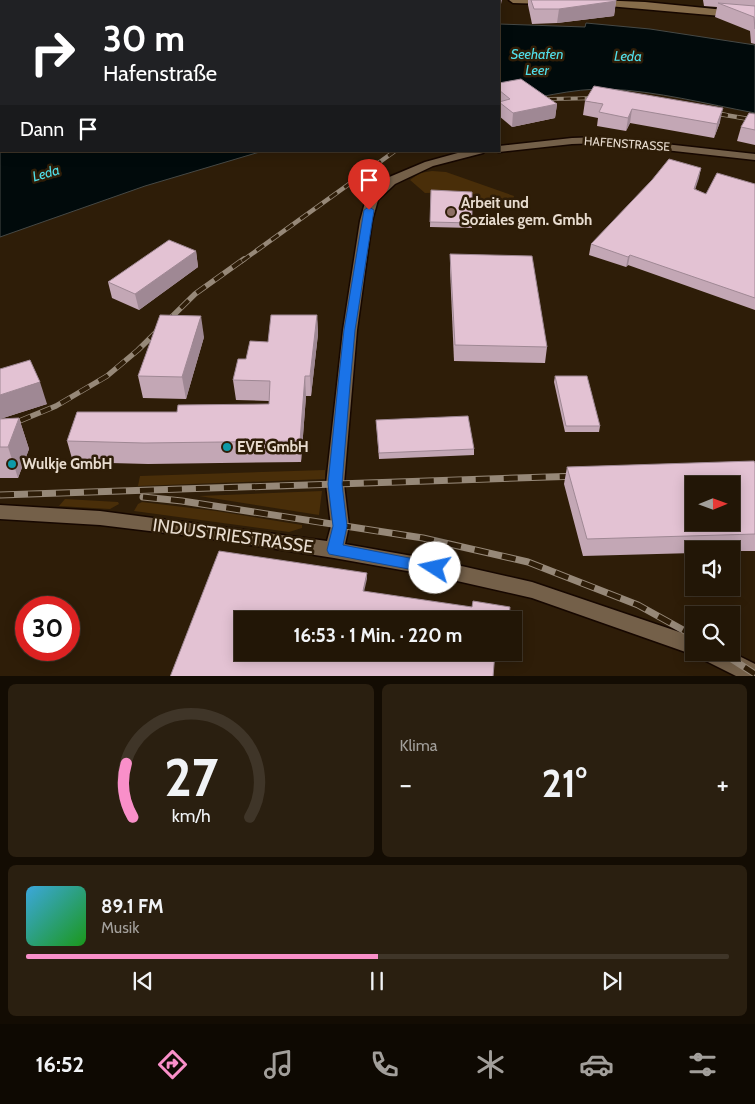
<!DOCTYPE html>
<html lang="de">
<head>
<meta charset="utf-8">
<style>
	body { margin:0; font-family:Cabin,sans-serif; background:#2a1f10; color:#f1f3f6; height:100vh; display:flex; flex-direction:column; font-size:19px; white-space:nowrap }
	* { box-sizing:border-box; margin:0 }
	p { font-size:16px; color:#a29f9b }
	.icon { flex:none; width:28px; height:28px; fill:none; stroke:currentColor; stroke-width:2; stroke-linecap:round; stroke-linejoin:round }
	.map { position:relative; height:676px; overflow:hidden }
	.side { display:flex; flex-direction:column; gap:8px; padding:8px; background:#130c03; flex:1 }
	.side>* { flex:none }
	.top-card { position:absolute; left:0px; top:0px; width:500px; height:152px; box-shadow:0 2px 12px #0003,0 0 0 1px #3f3528; background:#202124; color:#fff; overflow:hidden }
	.needle { width:32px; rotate:89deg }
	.fabs { position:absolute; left:685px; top:476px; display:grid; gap:10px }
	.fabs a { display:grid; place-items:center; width:55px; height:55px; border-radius:0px; background:#221606; box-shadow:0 2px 12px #0003,0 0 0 1px #3f3528; font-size:25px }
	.speed { position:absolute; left:15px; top:596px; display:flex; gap:10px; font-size:25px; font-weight:700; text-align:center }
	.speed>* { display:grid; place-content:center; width:65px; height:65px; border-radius:50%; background:#221606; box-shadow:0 2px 12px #0003,0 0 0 1px #3f3528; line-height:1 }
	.speed .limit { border:8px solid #d22; background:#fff; color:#111 }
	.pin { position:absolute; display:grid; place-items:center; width:42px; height:42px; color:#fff; margin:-51px -21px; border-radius:50% 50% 50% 0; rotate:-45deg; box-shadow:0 0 5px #0007 }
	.pin .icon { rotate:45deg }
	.me { position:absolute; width:55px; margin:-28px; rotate:280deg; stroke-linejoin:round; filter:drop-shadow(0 0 4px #0008) }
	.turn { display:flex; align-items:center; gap:18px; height:105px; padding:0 20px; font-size:22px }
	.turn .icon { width:65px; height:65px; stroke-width:2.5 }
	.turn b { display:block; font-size:35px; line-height:42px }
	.then { display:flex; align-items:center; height:48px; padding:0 20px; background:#0003; gap:10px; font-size:19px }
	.big { font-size:38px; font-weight:800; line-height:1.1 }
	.side .tile { flex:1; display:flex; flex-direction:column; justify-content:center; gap:8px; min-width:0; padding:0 18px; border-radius:8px; background:#2a1f10 }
	.side .dial { align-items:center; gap:0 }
	.dial svg { height:130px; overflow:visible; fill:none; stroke:#3f3528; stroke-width:7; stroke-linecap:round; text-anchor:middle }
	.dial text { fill:#f1f3f6; stroke:none }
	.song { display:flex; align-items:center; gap:15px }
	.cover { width:60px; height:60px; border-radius:8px; background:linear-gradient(135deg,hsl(200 70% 55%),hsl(120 70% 35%)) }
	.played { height:5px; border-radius:2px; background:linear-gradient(90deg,#f98fc9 50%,#3f3528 50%) }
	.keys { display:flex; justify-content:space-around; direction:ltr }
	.heat { display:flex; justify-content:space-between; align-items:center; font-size:28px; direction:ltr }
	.side .tiles { flex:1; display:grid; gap:8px; grid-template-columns:1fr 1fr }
	.tile:last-child { grid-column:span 2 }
	.trip { position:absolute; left:234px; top:611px; width:288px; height:50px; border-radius:0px; background:#221606; box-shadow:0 2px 12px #0003,0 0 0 1px #3f3528; font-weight:800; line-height:50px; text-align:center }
	.tab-bar { display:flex; height:80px; justify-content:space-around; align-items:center; background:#0e0902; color:#a29f9b }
	.tab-bar .icon { width:35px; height:35px }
	.tab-bar .active { color:#f98fc9 }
	.tab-bar b { font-size:22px; color:#f1f3f6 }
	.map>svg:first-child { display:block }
	.green { fill:#492e09 }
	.water { fill:#010a0b; stroke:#464946 }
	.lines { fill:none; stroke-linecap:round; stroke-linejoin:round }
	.street-casing { stroke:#160700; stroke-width:3 }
	.secondary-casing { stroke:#160700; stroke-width:3 }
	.street { fill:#746049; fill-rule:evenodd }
	.secondary { fill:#866c4a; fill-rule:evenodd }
	.rail-far3-casing { stroke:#968878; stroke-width:4 }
	.rail-far2-casing { stroke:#968878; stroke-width:4.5 }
	.rail-far1-casing { stroke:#968878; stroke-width:5.5 }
	.rail-casing { stroke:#968878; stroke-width:7 }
	.rail-far3 { stroke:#2e1d08; stroke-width:2.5; stroke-dasharray:7; stroke-linecap:butt }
	.rail-far2 { stroke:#2e1d08; stroke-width:3; stroke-dasharray:9; stroke-linecap:butt }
	.rail-far1 { stroke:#2e1d08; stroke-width:4; stroke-dasharray:11; stroke-linecap:butt }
	.rail { stroke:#2e1d08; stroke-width:5; stroke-dasharray:14; stroke-linecap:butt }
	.wall { fill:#c3a7b5 }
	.shaded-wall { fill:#9f8894 }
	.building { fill:#e3c2d3; stroke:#9f8894; fill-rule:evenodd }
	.route { fill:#1a73e8; stroke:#114b97 }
	.education-dot { fill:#8d6e63; stroke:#2e1d08; stroke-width:2 }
	.culture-dot { fill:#0f9aa8; stroke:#2e1d08; stroke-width:2 }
	.labels { text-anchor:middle; stroke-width:5; stroke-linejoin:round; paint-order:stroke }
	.far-street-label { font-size:12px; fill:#e8dccf; stroke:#2e1d08 }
	.far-water-label { font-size:14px; font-style:italic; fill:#51e0eb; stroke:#2e1d08 }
	.poi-label { font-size:15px; font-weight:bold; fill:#e8dccf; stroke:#2e1d08; text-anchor:start }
	.near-street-label { font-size:18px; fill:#e8dccf; stroke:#2e1d08 }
</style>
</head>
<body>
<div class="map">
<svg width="755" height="677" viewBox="0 0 755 677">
	<rect width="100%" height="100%" fill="#2e1d08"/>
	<g class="green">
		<path d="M432 171 446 172 514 196 512 208 485 209 476 199 477 195 458 192 425 193 410 180 420 173Z"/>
		<path d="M325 470V479L138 486 140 476Z"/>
		<path d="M322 491 319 515 199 496Z"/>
		<path d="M65 499 118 502 119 504 110 509 59 506Z"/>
		<path d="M142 502 216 511 302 525V528L289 532 134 511 138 504Z"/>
	</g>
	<g class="water">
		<path d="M586 23 650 29 755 45V113C707 104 657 91 608 89 572 88 534 99 499 105V24L585 27Z"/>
		<path d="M0 124 1 151H263L145 186 0 237Z"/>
	</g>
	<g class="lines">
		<g class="street-casing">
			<g id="street">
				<path d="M602 137 755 154V160L602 143 572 144 499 152 495 151H499V146L572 138Z"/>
				<path d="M465 151H485L483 153 433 166 395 184 378 200 372 221 357 330 344 484 349 526 345 544 435 560 532 582 694 637V652H731L755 664V677H738L702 659 699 653 694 655 532 598 435 576 334 558 199 537 100 525 0 519V505L100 511 327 541 331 526 326 484 343 330 360 221 366 199 387 178 425 162Z"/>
			</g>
		</g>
		<g class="secondary-casing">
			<g id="secondary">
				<path d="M509 0H551V1L547 4 513 3Z"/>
				<path d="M595 0 645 2 755 13V19L597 5 593 2Z"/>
			</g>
		</g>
		<use href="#street" class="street"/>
		<use href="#secondary" class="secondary"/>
		<g class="rail-far3-casing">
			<g id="rail-far3">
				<path d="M536 102 551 99 600 98"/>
				<path d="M707 112 727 115"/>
			</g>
		</g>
		<g class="rail-far2-casing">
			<g id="rail-far2">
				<path d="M719 114 755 120"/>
				<path d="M242 261 395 151"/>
			</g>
		</g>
		<g class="rail-far1-casing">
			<path id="rail-far1" d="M0 429 56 406 107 376 138 350 195 294 244 259"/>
		</g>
		<g class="rail-casing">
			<g id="rail">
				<path d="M0 495 580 476"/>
				<path d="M143 497 182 501 423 538 528 562 638 605 694 636"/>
				<path d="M721 652 755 674"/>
			</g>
		</g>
		<use href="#rail-far3" class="rail-far3"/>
		<use href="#rail-far2" class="rail-far2"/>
		<use href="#rail-far1" class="rail-far1"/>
		<use href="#rail" class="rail"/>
	</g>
	<g class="wall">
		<path d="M326 0H413L412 1H326Z"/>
		<path d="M528 0H616V1L614 16 557 23 532 24 528 5Z"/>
		<path d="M703 0H755V44L751 43 750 31 715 17 717 7 704 6Z"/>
		<path d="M499 83 557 104 555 118 512 127 499 116Z"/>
		<path d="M585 101 720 122 714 138 630 123 626 131 597 126 598 118 583 115Z"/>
		<path d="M755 114V145L737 141 741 127Z"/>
		<path d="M701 168 695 189 706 194 755 184V310L628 265 626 267 589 255 591 244Z"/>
		<path d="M431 190 472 223V228L430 227Z"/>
		<path d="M196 251 198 267 139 310 112 298 108 282Z"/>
		<path d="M450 254 547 347 545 363 454 361 450 270Z"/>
		<path d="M317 315 318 334 311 396H306L301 462 148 464 73 462 67 441 177 412 269 404V401L236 400 233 380 246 359 268 342Z"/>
		<path d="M204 337 186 399 143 398 138 376Z"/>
		<path d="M0 369 47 404 0 419 19 418 29 449 18 478H0Z"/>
		<path d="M555 376 600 426 599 432H565L554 382Z"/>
		<path d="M376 420 474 449V455L379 459Z"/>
		<path d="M755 463V551H731V550H694V553L583 556 564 484 567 467Z"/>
	</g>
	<g class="shaded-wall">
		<path d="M499 0H502L499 12Z"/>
		<path d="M616 1 614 16 557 23 559 9Z"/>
		<rect x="0" y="86" width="1" height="18"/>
		<path d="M557 104 555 118 512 127 513 113Z"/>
		<path d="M723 108 720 122 714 138 717 124Z"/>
		<path d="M632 109 630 123 626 131 628 118Z"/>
		<path d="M701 168 699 178 692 199 694 189Z"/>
		<path d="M196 251 198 267 139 310 135 294Z"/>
		<path d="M630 255 628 265 626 267 628 257Z"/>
		<path d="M317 315 318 334 311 396 310 376Z"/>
		<path d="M201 316 204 337 186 399 182 377Z"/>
		<path d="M305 376 306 396 301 462 300 441Z"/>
		<path d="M40 382 47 404 0 419V395Z"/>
		<path d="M19 418 29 449 18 478 8 447Z"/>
		<path d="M367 573V579L363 596V591Z"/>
	</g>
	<g class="building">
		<path d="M0 0H92L101 1H1V7H0Z"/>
		<path d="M287 0H317L316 1H286Z"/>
		<path d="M472 0H499V1H471Z"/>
		<path d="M531 0H616V1L559 9H534Z"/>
		<path d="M718 3 755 6V29L754 17Z"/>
		<path d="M0 47 1 49V86H0Z"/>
		<path d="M521 79 557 104 513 113 499 102 510 99 499 90V83Z"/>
		<path d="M594 86 723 108 717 124 632 109 628 118 599 112 603 104 585 101Z"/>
		<path d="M749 113 755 114V130L741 127Z"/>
		<path d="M669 159 701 168 694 189 706 194 717 173 755 184V298L630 255 628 257 591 244 652 180Z"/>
		<path d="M431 190 472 192V223L430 222Z"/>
		<path d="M169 240 196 251 135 294 108 282Z"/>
		<path d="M450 254 532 256 547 347 455 345Z"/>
		<path d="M160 315 201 316 182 377 138 376Z"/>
		<path d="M271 315H317L310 376H305L300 441 144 443 67 441 77 412H177L178 405 269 404 270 381 233 380 238 359H246L250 341 268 342Z"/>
		<path d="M30 360 40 382 0 395V369Z"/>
		<path d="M555 376H587L600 426H566Z"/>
		<path d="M468 416 474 449 379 453 376 420Z"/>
		<path d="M19 418 8 447H0V419Z"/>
		<path d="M754 461 755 463V534L587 539 567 467ZM694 485H731V522H694Z"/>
		<path d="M219 551 367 573 363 591 472 607 473 601 510 607 509 620H242V652H495L493 677H170Z"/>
	</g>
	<path class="route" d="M369 207 374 210 355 330 350 385 342 484 347 526 343 545 440 564 442 568 440 572 435 574 334 555 329 554 327 550 333 526 328 484 338 385 344 330 364 210Z"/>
	<circle class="education-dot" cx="451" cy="212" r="5"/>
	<g class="culture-dot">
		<circle cx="227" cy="447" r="5"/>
		<circle cx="12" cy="464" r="5"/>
	</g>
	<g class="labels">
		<g class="far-street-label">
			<text transform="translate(627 144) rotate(4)" y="4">HAFENSTRASSE</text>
		</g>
		<g class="far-water-label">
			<text x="537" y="59">Seehafen<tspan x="537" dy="16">Leer</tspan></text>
			<text transform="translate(628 56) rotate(1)" y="5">Leda</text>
			<text transform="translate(46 173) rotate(-16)" y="5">Leda</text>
		</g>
		<g class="poi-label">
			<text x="461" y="208">Arbeit und<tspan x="461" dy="17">Soziales gem. Gmbh</tspan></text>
			<text x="237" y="452">EVE GmbH</text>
			<text x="22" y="469">Wulkje GmbH</text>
		</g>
		<g class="near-street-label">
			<text transform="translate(233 536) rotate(8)" y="6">INDUSTRIESTRASSE</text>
		</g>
	</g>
</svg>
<div class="fabs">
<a><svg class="needle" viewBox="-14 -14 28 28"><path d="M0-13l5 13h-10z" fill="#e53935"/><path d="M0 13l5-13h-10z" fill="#a29f9b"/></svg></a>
<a><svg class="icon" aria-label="sound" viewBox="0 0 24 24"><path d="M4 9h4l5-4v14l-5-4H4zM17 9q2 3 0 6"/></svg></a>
<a><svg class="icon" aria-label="search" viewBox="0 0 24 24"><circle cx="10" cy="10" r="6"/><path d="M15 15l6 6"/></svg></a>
</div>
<div class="speed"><div class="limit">30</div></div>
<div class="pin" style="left:369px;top:210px;background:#d93025"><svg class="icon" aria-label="arrive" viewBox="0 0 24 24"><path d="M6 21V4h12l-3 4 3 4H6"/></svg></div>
<svg class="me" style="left:435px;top:568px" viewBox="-20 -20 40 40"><circle r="19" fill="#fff"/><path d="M0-13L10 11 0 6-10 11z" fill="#1a73e8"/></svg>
<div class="trip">16:53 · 1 Min. · 220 m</div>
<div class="top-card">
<div class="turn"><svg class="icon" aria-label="right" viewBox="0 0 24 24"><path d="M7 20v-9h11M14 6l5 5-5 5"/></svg><div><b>30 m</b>Hafenstraße</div></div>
<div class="then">Dann<svg class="icon" aria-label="arrive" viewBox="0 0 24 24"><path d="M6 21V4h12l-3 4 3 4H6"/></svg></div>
</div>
</div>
<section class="side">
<div class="tiles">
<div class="tile dial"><svg viewBox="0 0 100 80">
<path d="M14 69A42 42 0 1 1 86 69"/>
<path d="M14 69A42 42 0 0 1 10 36" stroke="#f98fc9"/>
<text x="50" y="56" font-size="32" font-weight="700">27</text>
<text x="50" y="72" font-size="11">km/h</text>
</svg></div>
<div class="tile"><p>Klima</p>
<div class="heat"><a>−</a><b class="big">21°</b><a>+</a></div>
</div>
<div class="tile">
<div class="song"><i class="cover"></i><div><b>89.1 FM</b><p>Musik</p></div></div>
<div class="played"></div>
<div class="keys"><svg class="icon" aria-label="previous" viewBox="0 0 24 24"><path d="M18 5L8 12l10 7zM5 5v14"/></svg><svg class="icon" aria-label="pause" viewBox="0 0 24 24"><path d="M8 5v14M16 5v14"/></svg><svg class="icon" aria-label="next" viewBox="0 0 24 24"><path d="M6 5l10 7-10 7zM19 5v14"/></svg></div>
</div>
</div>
</section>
<nav class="tab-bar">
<b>16:52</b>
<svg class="icon active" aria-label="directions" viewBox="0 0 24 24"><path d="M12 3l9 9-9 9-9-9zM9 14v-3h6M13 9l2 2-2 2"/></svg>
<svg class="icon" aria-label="music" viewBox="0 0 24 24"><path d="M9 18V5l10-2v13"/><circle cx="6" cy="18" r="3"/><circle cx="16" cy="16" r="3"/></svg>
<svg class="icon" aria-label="phone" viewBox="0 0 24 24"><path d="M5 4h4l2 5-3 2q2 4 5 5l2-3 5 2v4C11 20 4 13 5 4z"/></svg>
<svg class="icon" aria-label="climate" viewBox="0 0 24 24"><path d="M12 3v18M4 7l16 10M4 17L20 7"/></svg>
<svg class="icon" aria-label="car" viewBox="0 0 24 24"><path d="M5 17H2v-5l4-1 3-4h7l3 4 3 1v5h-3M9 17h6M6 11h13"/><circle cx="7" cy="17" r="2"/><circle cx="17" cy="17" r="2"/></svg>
<svg class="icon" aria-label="filters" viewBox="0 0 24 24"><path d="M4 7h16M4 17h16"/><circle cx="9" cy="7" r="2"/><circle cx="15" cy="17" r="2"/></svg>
</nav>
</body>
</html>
